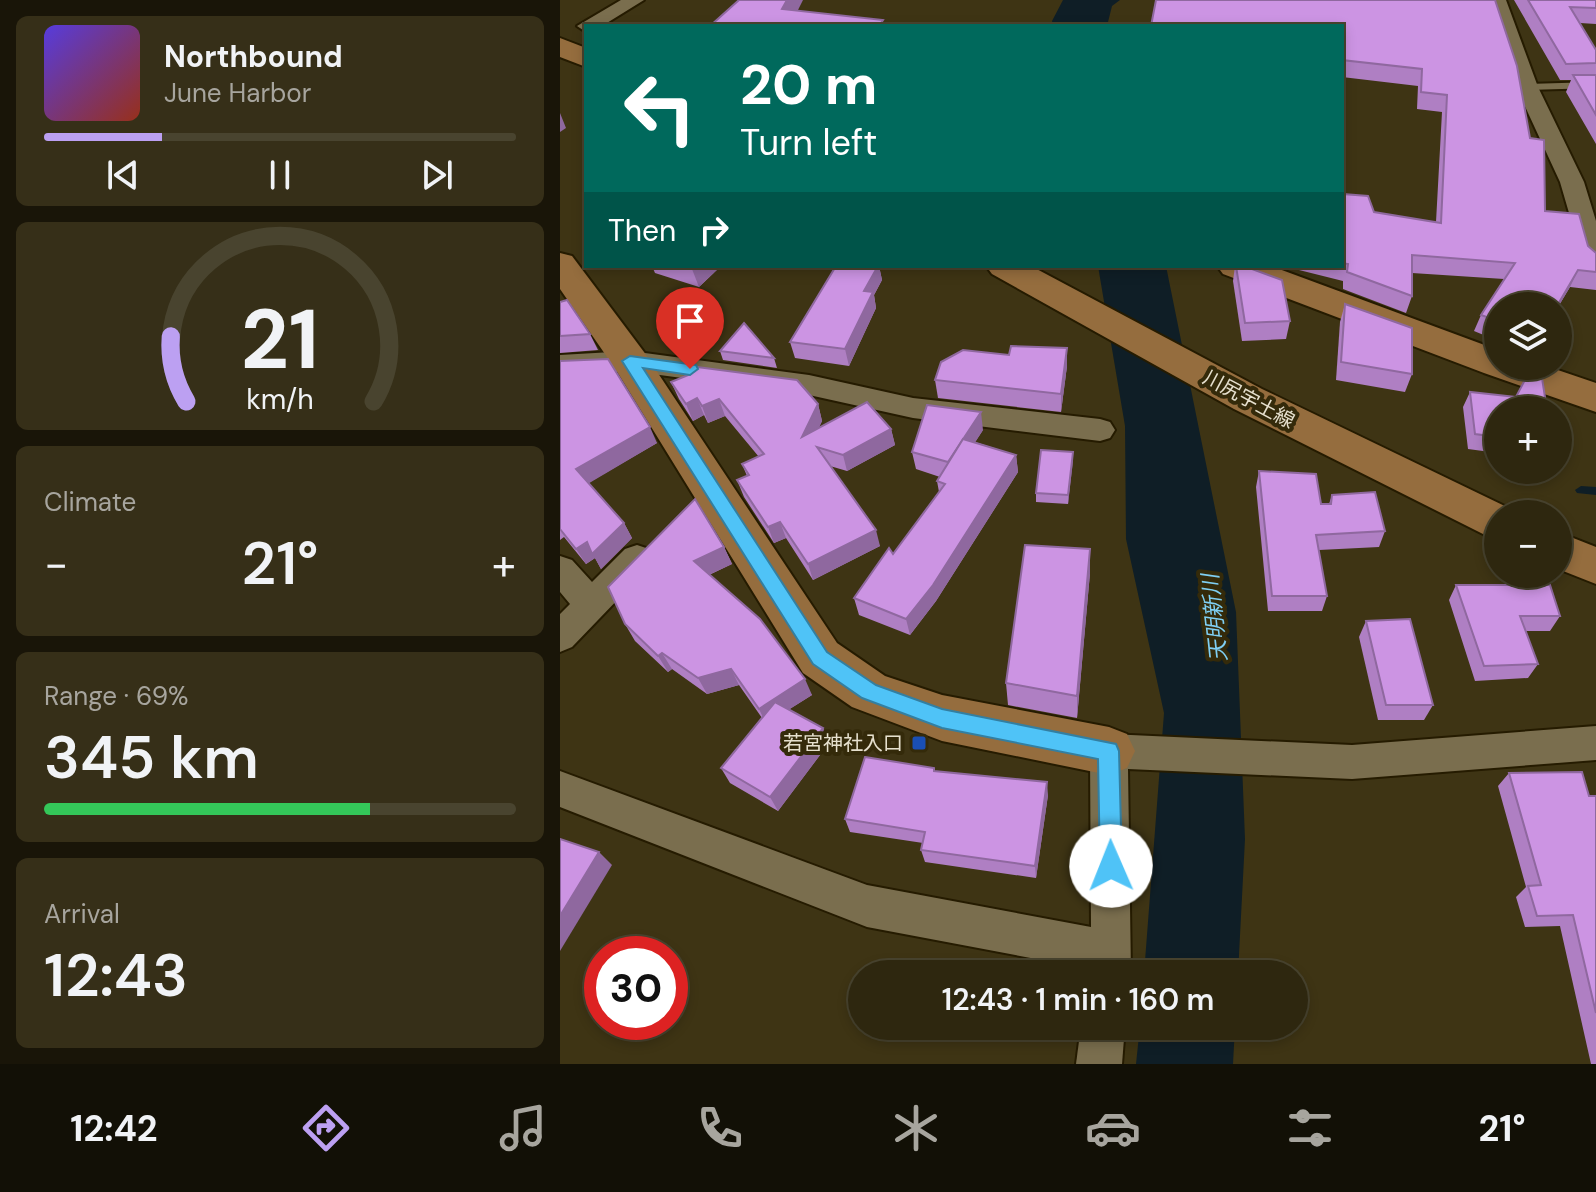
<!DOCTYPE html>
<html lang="en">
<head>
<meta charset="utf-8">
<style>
	body { margin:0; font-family:"DM Sans","Noto Sans JP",sans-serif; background:#362f18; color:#f1f3f6; height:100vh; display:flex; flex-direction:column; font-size:30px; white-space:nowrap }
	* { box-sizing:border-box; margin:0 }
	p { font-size:26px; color:#a7a59e }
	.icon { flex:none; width:44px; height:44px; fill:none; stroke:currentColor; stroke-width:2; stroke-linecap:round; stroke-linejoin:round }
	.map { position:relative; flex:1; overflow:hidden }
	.side { display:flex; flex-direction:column; gap:16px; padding:16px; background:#191508; width:560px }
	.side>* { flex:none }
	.hud { position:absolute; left:24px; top:24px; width:760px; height:244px; border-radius:0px; box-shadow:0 4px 12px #0003,0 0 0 2px #49442f; background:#00695c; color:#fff; overflow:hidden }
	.controls { position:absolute; left:924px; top:292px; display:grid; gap:16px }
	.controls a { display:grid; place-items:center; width:88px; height:88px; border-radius:50%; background:#2e270f; box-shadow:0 4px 12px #0003,0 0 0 2px #49442f; font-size:40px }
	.speed { position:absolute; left:24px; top:936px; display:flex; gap:16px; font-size:40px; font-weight:700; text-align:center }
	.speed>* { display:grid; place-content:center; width:104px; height:104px; border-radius:50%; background:#2e270f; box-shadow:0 4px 12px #0003,0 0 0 2px #49442f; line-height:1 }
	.speed .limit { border:12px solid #d22; background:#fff; color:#111 }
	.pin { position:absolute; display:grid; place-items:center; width:68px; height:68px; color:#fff; margin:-82px -34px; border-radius:50% 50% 50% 0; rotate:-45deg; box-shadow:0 0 8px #0007 }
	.pin .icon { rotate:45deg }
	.me { position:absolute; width:88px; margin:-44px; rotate:359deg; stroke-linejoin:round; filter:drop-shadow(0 0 6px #0008) }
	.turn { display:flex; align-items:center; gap:28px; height:168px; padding:0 24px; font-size:36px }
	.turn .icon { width:104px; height:104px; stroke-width:2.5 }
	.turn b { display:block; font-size:56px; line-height:68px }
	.then { display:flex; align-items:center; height:76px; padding:0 24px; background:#0003; gap:16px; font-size:30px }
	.big { font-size:60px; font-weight:600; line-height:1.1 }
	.side .widget { flex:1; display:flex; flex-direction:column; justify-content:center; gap:12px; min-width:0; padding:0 28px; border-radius:12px; background:#362f18 }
	.side .dial { align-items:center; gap:0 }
	.dial svg { height:208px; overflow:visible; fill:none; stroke:#49442f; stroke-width:7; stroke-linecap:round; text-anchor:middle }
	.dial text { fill:#f1f3f6; stroke:none }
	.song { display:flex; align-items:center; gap:24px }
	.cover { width:96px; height:96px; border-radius:12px; background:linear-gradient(135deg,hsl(250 70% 55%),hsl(10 70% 35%)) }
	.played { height:8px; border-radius:4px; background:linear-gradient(90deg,#bca0f2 25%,#49442f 25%) }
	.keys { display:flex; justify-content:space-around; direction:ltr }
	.heat { display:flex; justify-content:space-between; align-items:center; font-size:44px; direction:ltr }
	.charge { height:12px; border-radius:6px; background:linear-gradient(90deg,#34c759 69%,#49442f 0) }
	.trip { position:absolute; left:288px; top:960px; width:460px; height:80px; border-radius:40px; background:#2e270f; box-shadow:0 4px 12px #0003,0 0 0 2px #49442f; font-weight:600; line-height:80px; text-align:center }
	.tab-bar { display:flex; height:128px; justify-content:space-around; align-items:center; background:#121006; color:#a7a59e }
	.tab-bar .icon { width:56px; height:56px }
	.tab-bar .selected { color:#bca0f2 }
	.tab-bar b { font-size:36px; color:#f1f3f6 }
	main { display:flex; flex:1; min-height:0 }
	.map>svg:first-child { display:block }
	.water { fill:#0f1e26 }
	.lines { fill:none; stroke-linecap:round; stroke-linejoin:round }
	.stream { fill:#0f1e26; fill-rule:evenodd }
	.lane-casing { stroke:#251b00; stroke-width:4 }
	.street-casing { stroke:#251b00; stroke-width:4 }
	.secondary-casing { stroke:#251b00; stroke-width:4 }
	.lane { fill:#7a6e4e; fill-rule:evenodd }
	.street { fill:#7a6e4e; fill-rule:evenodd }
	.secondary { fill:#956d3e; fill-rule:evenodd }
	.wall { fill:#af7fc3 }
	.shaded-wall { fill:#8f689f }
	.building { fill:#cc94e3; stroke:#8f689f; stroke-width:2 }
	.route { fill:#4fc3f7; stroke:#337fa1; stroke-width:2 }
	.transit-dot { fill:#1a4fb4; stroke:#342a0a; stroke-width:3 }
	.labels { text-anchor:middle; stroke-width:8; stroke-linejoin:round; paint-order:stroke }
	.street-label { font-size:20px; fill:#e6e0ce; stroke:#342a0a }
	.poi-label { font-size:20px; fill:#e6e0ce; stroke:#342a0a; text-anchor:end }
	.water-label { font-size:22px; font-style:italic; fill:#7fcff3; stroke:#342a0a }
</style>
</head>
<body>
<main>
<section class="side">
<div class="widget">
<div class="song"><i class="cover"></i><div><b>Northbound</b><p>June Harbor</p></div></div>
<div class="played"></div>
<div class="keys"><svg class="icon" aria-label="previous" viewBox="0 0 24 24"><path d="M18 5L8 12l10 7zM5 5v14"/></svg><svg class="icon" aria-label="pause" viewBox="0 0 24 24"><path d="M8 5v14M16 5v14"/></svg><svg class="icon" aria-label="next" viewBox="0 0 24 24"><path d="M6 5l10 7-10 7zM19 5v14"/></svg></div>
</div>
<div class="widget dial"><svg viewBox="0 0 100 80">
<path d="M14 69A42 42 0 1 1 86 69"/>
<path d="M14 69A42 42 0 0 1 8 44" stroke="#bca0f2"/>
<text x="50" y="56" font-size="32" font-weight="700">21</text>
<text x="50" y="72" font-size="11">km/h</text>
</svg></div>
<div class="widget"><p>Climate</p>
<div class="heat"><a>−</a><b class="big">21°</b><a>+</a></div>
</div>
<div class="widget"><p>Range · 69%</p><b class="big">345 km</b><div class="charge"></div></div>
<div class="widget"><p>Arrival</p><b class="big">12:43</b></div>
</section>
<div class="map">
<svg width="1036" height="1064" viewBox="0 0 1036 1064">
	<rect width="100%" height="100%" fill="#3e3414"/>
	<g class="water">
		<path d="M503 0H560L552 6 547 26H493L492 21Z"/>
		<path d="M538 266H606L676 612 685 839 678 974H584L604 713 566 539 565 426Z"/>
		<path d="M580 1026H675L673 1064H576Z"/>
	</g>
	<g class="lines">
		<path class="stream" d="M1021 486 1036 487V495L1017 493 1015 490Z"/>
		<g class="lane-casing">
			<path id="lane" d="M1036 82V88L967 90 962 87 967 84Z"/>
		</g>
		<g class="street-casing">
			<g id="street">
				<path d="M61 0H84L42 26H26V32L17 26Z"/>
				<path d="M928 0H946L978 87 1024 182 1036 221V269L1027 267 1023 261 1000 182 956 87Z"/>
				<path d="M70 351 249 375 353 398 540 419 550 422 555 430 550 438 540 441 353 418 249 395 70 371 0 375V355Z"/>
				<path d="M77 545 89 549 93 558 89 567 12 647 0 652V614L10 604 0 592V556L12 560 32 582 65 549Z"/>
				<path d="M1036 726V760L792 779 568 769 571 974H529V969L307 927 0 807V771L307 885 531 927 530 751 536 739 549 734 792 745Z"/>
				<path d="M521 1026H565L562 1064H516Z"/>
			</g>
		</g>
		<g class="secondary-casing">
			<g id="secondary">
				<path d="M0 38 26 48V67L0 57Z"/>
				<path d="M0 253 12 256 84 352 277 643 325 676 382 695 549 727 567 734 575 751 567 768 549 775 382 741 292 707 243 673 56 370 0 289Z"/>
				<path d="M426 266H471L702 389 953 510 956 514H938V539L923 534 674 409 432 274Z"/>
				<path d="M657 266H711L938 350V366H986L1036 383V412L924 373 663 274Z"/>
				<path d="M998 532 1036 547V584L998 569Z"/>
			</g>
		</g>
		<use href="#lane" class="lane"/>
		<use href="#street" class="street"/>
		<use href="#secondary" class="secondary"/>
	</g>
	<g class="wall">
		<path d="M935 0 970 138 985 211 1028 246 1036 253V290L1010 287 998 307V306H938V341L914 331 921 315 944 279 852 273V296L846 313 783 289V281L723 266H782V188L783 194 814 212 876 222 882 112 857 109 858 86 782 77V26Z"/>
		<path d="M954 0H1036V24L1020 23 1036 50V144L1006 92 1011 80H1000Z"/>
		<path d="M92 266H161L139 287 95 273Z"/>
		<path d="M276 266H319L322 280 314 295 316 308 289 366 235 358 230 342Z"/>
		<path d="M675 266H684L730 321 726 339 682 341 673 281Z"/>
		<path d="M0 302 30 334 38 350 0 353Z"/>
		<path d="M785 304 852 374 845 392 776 380 780 322Z"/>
		<path d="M160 351 214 358 217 368 163 360Z"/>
		<path d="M0 361 97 443 28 483 64 523 72 538 41 569 35 558 26 564 4 537 0 540Z"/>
		<path d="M507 366 501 412 378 398 375 380Z"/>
		<path d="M982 378 938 410V453L908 449 903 407 910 392 956 397Z"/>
		<path d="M111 382 258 404 262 421 259 427 331 429 335 445 287 471 270 466 320 546 253 580 226 538 214 543 184 497 177 480 187 476 182 464 199 457 165 416 148 423 144 415 133 421 119 399Z"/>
		<path d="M423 430 415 442 456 455 458 472 376 601 350 635 299 615 294 598 333 554 379 492 377 481 380 477 356 469 352 452Z"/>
		<path d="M513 452 508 504 476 502V493Z"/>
		<path d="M699 471 761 504H769L772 495 825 531 819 547 759 550 767 596 762 611H708L696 487Z"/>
		<path d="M164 547 172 564 149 575 252 695 228 710 263 728 269 743 218 811 170 783 161 768 202 718 179 685 147 694 112 669 108 672 75 641 65 624Z"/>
		<path d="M530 573 517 718 448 705 446 683Z"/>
		<path d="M896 585 1000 616 990 631H966L978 664 968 678 915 681 889 600Z"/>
		<path d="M806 621 873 705 864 720H818L799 637Z"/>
		<path d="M375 771 488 795 476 878 365 862 361 850 363 843 290 832 285 819Z"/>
		<path d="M949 773 1029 796H1036V1064H1031L1000 926 965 927 956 897 966 887 938 786Z"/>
	</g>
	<g class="shaded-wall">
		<path d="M227 0H243L230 26 222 9Z"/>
		<path d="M0 113 6 128 0 132Z"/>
		<path d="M135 266H161L139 287 132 269Z"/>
		<path d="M318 266H319L322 280 314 295 316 308 289 366 285 349 304 291Z"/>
		<path d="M1018 270 1010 287 998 307 997 306Z"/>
		<path d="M507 348V366L501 412V394Z"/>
		<path d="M137 398 144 415 133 421 126 404Z"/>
		<path d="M159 399 165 416 148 423 142 406Z"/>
		<path d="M258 404 262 421 247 454 242 437Z"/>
		<path d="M421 412 423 430 391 480 388 462Z"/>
		<path d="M90 427 97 443 26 485 16 469Z"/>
		<path d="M331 429 335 445 287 471 283 455Z"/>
		<path d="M513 452V461L508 504V495Z"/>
		<path d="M456 455 458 472 376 601 350 635 346 619Z"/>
		<path d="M220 522 226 538 214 543 208 527Z"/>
		<path d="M64 523 72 538 41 569 35 558 26 564 16 549Z"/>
		<path d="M316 530 320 546 253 580 248 564Z"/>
		<path d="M164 547 172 564 142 578 134 561Z"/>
		<path d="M530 549V573L517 718V696Z"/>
		<path d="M102 653 112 669 108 672 98 656Z"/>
		<path d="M171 669 179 685 147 694 138 678Z"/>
		<path d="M245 679 252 695 206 724 199 709Z"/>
		<path d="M263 728 269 743 218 811 210 797Z"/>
		<path d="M487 782 488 795 476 878 475 866Z"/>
		<path d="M39 852 52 865 0 951V916Z"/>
	</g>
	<g class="building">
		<path d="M179 0H227L222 9 323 20 319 26H150Z"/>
		<path d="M596 0H935L957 66 970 138 984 140 985 211 1019 214 1028 246 1036 253V272L1018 270 997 306H938V321L921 315 955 263 852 255V296L787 272 788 264 782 263V188L783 194 808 196 814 212 881 223 887 95 861 92 862 69 782 60V26H591Z"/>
		<path d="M968 0H1036V8L1010 7 1036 50V63L1006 64Z"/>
		<path d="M1013 75H1036V115Z"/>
		<path d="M276 266H318L304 291 313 292 285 349 230 342Z"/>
		<path d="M676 266H684L722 280 730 321 685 323Z"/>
		<path d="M7 300 30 334 0 336V302Z"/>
		<path d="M785 304 852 328V374L781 362Z"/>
		<path d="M184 323 214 358 160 351Z"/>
		<path d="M451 346 507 348 501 394 375 380 381 362 403 350 449 355Z"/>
		<path d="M48 359 90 427 16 469 64 523 32 554 27 542 16 549 0 529V361Z"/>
		<path d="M137 367 237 380 258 404 242 437 307 402 331 429 283 455 257 447 316 530 248 564 220 522 208 527 177 480 189 475 182 464 204 454 159 399 142 406 137 398 126 404 111 382 131 374Z"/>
		<path d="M968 374 982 378 987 410H938V437L915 434 910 392 956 397Z"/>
		<path d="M367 405 421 412 388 462 352 452Z"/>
		<path d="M403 439 456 455 373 585 346 619 294 598 329 548 333 554 385 484 377 481Z"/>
		<path d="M481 450 513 452 508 495 476 493Z"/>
		<path d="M699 471 756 474 761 504H771L772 495 815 492 825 531 756 535 767 596H712Z"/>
		<path d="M135 499 164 547 134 561 200 619 245 679 199 709 171 669 138 678 102 653 98 656 65 624 48 587Z"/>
		<path d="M465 545 530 549 517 696 446 683Z"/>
		<path d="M896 585H990L1000 616H960L978 664 924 666Z"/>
		<path d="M850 619 873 705H826L806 621Z"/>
		<path d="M215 702 263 728 210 797 161 768Z"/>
		<path d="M305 757 374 768V771L487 782 475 866 361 850 365 832 285 819Z"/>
		<path d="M1022 772 1029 796H1036V1013L1013 915 977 916 968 886 981 885 949 773Z"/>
		<path d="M0 839 39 852 0 916Z"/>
	</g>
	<path class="route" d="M70 356 136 365 138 369 130 375 83 368 267 652 316 685 382 709 556 744 559 751 562 866 559 874 551 878 543 874 540 866 538 759 382 728 302 698 253 664 62 361Z"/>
	<rect class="transit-dot" x="351" y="735" width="16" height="16" rx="4"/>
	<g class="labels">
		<g class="street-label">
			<text transform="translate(689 399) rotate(28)" y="7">川尻宇土線</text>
		</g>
		<g class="poi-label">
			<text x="343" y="750">若宮神社入口</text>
		</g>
		<g class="water-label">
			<text transform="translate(654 618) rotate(-96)" y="8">天明新川</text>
		</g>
	</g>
</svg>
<div class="controls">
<a><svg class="icon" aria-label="layers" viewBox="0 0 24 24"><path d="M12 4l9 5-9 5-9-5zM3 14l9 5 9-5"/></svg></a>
<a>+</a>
<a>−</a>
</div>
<div class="speed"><div class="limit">30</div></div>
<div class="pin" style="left:130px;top:369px;background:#d93025"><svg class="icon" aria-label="arrive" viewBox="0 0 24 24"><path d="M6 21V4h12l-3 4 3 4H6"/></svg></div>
<svg class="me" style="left:551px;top:866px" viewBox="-20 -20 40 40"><circle r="19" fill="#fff"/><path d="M0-13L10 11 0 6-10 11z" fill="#4fc3f7"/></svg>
<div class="trip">12:43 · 1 min · 160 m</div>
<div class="hud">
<div class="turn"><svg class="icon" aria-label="left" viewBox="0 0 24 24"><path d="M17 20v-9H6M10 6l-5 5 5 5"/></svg><div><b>20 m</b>Turn left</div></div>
<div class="then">Then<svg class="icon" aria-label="right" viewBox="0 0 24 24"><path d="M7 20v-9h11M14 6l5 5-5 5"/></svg></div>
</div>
</div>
</main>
<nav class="tab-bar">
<b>12:42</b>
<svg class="icon selected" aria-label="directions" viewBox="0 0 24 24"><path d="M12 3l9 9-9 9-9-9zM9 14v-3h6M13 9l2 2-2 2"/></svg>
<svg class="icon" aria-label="music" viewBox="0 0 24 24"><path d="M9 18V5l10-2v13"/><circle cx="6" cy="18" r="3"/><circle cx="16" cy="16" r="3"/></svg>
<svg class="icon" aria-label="phone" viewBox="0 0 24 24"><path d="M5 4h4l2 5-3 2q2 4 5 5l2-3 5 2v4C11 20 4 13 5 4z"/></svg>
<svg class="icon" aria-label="climate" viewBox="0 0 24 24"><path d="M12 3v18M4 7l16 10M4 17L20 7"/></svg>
<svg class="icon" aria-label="car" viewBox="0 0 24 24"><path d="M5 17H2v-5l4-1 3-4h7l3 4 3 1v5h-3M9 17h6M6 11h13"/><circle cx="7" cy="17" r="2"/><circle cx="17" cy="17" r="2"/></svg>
<svg class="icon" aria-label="filters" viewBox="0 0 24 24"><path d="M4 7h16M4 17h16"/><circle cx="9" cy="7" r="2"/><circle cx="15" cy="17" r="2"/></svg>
<b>21°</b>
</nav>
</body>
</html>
